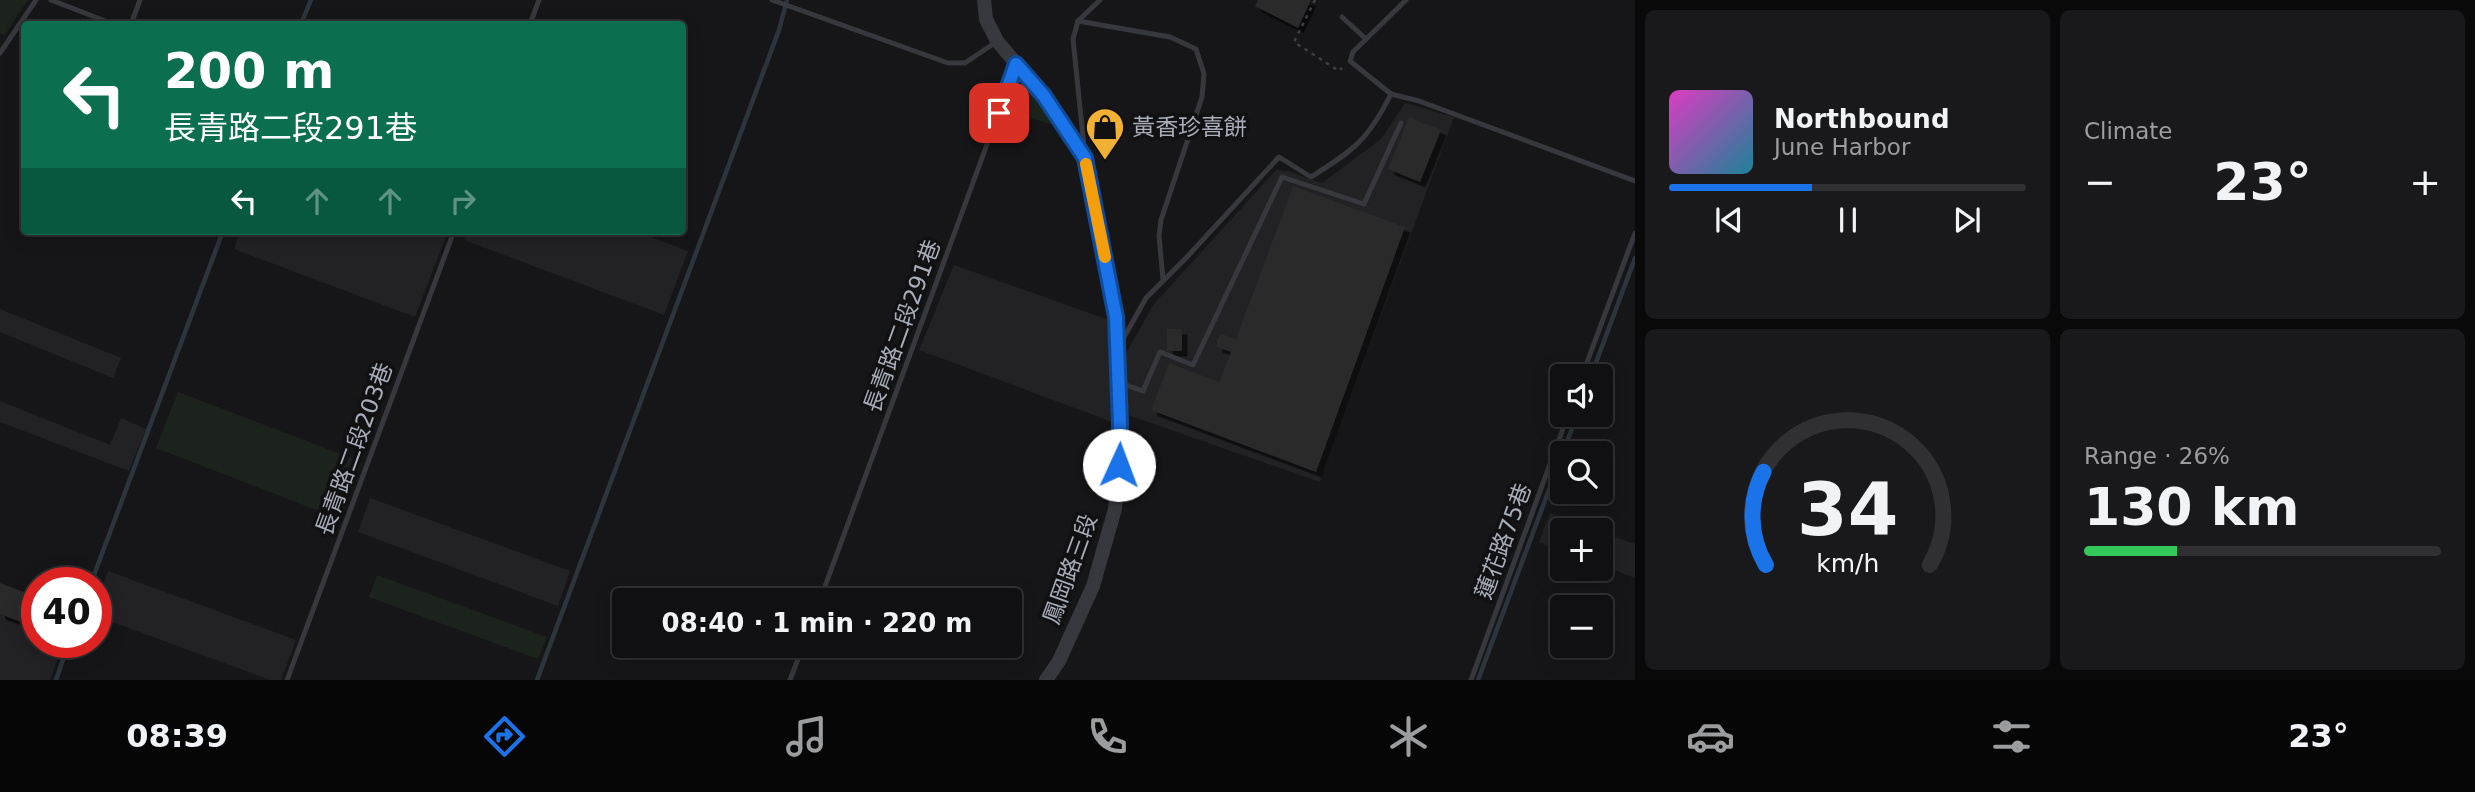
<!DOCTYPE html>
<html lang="en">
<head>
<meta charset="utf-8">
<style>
	body { margin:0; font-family:"DejaVu Sans","Noto Sans TC",sans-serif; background:#19191b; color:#f1f3f6; height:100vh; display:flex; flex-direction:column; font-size:26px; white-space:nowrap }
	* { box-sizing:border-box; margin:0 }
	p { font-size:23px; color:#9c9d9f }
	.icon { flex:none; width:38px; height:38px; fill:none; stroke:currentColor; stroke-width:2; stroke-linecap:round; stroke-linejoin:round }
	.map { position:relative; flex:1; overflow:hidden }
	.side { display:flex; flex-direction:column; gap:10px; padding:10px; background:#09090a; width:840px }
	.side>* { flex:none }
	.banner { position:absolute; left:21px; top:21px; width:665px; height:214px; border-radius:7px; box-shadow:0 4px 18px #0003,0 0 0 2px #303032; background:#0b6e4f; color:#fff; overflow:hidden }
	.buttons { position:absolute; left:1550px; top:364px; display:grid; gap:14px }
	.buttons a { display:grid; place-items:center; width:63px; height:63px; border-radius:7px; background:#101012; box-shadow:0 4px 18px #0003,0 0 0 2px #303032; font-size:35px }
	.speed { position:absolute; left:21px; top:567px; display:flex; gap:14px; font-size:35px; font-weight:700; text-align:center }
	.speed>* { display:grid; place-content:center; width:91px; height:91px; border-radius:50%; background:#101012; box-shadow:0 4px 18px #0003,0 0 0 2px #303032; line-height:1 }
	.speed .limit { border:10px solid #d22; background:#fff; color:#111 }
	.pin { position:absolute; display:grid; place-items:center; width:60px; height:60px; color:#fff; margin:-30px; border-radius:14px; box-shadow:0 4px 10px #0006 }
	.me { position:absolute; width:77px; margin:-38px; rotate:2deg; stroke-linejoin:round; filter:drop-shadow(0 0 5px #0008) }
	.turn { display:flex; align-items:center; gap:24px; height:147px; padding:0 28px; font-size:32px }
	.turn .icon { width:91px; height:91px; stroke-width:2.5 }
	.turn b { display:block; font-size:49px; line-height:60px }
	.lanes { display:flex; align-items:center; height:66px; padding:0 28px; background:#0003; justify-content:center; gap:35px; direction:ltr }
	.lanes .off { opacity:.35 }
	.big { font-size:52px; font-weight:600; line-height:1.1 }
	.side .widget { flex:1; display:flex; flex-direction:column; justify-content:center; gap:10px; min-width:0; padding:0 24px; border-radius:10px; background:#19191b }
	.side .dial { align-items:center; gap:0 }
	.dial svg { height:182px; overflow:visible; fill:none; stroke:#303032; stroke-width:7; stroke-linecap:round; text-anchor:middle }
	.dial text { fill:#f1f3f6; stroke:none }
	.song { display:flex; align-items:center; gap:21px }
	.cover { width:84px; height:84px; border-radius:10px; background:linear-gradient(135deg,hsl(310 70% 55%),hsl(190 70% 35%)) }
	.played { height:7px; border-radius:4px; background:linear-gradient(90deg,#1a73e8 40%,#303032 40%) }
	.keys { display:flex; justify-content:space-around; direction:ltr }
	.heat { display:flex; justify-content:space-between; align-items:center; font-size:38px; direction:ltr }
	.charge { height:10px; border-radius:5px; background:linear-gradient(90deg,#34c759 26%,#303032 0) }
	.side .tiles { flex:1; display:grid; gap:10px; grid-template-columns:repeat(2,1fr) }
	.trip { position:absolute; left:612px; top:588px; width:410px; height:70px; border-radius:7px; background:#101012; box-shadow:0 4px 18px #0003,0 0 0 2px #303032; font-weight:600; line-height:70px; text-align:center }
	.menu { display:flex; height:112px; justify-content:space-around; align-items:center; background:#060607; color:#9c9d9f }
	.menu .icon { width:49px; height:49px }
	.menu .on { color:#1a73e8 }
	.menu b { font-size:32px; color:#f1f3f6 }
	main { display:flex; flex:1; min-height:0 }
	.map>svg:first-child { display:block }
	.built { fill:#222225 }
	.green { fill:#1c231d }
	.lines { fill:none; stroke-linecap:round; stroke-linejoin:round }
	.stream { stroke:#2c353c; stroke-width:4.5 }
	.building { fill:#29292c; filter:url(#shadow) }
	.path { stroke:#3d3f44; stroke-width:2.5; stroke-dasharray:3.5 5; stroke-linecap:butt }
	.service { stroke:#37383d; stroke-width:5 }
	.tertiary { stroke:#37383d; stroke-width:14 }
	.route-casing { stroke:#114b97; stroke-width:18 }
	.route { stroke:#1a73e8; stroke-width:12 }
	.slow { stroke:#f59e0b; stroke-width:12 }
	.labels { text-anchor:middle; stroke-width:7; stroke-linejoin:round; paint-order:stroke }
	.poi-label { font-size:23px; fill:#a8adb8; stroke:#111113; text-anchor:start }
	.street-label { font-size:23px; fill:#a8adb8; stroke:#111113 }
</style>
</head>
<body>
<main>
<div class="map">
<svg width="1635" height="680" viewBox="0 0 1635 680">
	<defs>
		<filter id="shadow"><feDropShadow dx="5.5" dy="5.5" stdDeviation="0" flood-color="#0009"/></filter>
	</defs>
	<rect width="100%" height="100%" fill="#161618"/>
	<g class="built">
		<path d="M1405 103 1454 117 1320 482 1128 415 1125 355 1154 304 1276 170 1288 171 1322 183 1381 139Z"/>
		<path d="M240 231H448L415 317 234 249Z"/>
		<path d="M467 231H635L688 251 664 315 464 240Z"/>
		<path d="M954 265 1112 321 1115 423 919 350Z"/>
		<path d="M0 309 121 358 113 378 0 332Z"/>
		<path d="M0 401 110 445 121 418 146 429 129 471 0 422Z"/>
		<path d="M370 498 570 571 558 606 358 532Z"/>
		<path d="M1550 513 1597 530H1563V551L1539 542Z"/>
		<path d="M1601 532 1635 544V578L1601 565Z"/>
		<path d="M108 571 296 640 281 680H270L96 616V604Z"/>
		<path d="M0 614 37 628V642H64L50 680H0Z"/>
	</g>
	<g class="green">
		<path d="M0 0H28L5 35 0 33Z"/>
		<path d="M1023 81 1044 99 1058 126 1011 112Z"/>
		<path d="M178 392 362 462 340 519 156 448Z"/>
		<path d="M377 575 547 637 538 659 369 597Z"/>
	</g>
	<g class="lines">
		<g class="stream">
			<path d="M301 24 311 0"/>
			<path d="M1591 376 1635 258"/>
			<path d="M91 583 223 231"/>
			<path d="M56 680 69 642"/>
			<path d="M537 680 779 30 787 0"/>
			<path d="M1478 680 1577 415"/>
		</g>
	</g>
	<g class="building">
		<path d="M1258 0H1311L1298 28 1255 6Z"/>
		<path d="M1409 117 1441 130 1420 182 1388 169Z"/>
		<path d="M1293 186 1405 227 1316 472 1151 410 1169 363 1219 382 1231 352 1217 347V339L1221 334 1236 339Z"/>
		<rect x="1167" y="329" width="15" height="22"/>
		<path d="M0 583 37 597V628L0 614Z"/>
	</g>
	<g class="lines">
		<path class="path" d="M1315 0 1294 42 1339 71 1342 68"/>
		<g class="service">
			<path d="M51 0 113 24"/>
			<path d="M772 0 948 63H965L996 42"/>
			<path d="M1342 17 1366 39"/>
			<path d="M1078 21 1170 37 1196 49 1204 74 1202 97 1161 220 1159 236 1163 279"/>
			<path d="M131 24 140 0"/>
			<path d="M530 24 539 0"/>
			<path d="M0 53 36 0"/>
			<path d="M1391 94 1419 101 1635 181"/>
			<path d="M1084 147 1073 39 1078 21 1100 0"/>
			<path d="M1122 341 1146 298 1186 258 1279 157 1311 177C1354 150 1368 140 1391 94L1350 61 1353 52 1406 0"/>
			<path d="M1582 376 1635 233"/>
			<path d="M1120 383 1143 391 1160 352 1193 365 1282 177 1364 204 1401 123"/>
			<path d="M820 600 1015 68"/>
			<path d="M287 680 454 231"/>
			<path d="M790 680 803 646"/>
			<path d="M1471 680 1568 415"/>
		</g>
		<path class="tertiary" d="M984 0 986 19 997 41 1044 96 1085 158 1116 317 1120 444 1115 509 1093 586 1059 661 1046 680"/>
	</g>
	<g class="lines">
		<g class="route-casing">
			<path id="route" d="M999 113 1016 64 1044 96 1085 158 1116 317 1120 424 1119 465"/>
		</g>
		<use href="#route" class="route"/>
		<path class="slow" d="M1086 164 1105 257"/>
	</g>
	<defs>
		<g id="shop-pin" transform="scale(2.0125)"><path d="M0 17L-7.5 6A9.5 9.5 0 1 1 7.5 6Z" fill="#f2b134" stroke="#111113"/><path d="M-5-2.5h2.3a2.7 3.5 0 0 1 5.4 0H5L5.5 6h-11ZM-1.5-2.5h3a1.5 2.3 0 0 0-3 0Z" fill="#111"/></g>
	</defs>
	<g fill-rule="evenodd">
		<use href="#shop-pin" x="1105" y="127"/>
	</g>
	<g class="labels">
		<g class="poi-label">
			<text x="1132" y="135">黃香珍喜餅</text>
		</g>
		<g class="street-label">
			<text transform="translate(902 326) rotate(-70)" y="8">長青路二段291巷</text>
			<text transform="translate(354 449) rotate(-70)" y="8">長青路二段203巷</text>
			<text transform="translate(1503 541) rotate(-70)" y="8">蓮花路75巷</text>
			<text transform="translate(1070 569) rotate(-70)" y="8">鳳岡路三段</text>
		</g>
	</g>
</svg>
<div class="buttons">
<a><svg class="icon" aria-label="sound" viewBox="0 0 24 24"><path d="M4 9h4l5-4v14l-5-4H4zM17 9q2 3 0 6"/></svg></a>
<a><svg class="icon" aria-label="search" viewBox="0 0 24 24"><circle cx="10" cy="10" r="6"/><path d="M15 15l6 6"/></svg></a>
<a>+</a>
<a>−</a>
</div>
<div class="speed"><div class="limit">40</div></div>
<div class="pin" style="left:999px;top:113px;background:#d93025"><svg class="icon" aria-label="arrive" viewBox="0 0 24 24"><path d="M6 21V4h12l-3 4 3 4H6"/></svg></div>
<svg class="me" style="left:1119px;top:465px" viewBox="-20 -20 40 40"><circle r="19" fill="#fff"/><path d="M0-13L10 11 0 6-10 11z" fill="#1a73e8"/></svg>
<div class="trip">08:40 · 1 min · 220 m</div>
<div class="banner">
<div class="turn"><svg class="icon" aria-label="left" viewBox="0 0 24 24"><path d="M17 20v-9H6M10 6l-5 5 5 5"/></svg><div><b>200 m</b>長青路二段291巷</div></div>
<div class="lanes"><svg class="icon" aria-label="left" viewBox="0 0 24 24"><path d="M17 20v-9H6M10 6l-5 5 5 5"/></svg><svg class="icon off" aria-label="ahead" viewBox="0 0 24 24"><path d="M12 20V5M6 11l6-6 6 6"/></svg><svg class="icon off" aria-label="ahead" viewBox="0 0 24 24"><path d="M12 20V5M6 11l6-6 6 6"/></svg><svg class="icon off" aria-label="right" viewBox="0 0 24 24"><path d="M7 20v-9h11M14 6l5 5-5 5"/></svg></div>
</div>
</div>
<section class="side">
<div class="tiles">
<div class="widget">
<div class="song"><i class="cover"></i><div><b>Northbound</b><p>June Harbor</p></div></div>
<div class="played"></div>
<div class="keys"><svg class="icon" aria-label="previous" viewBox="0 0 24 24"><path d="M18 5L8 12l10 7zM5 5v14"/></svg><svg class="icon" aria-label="pause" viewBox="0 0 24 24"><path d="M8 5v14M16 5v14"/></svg><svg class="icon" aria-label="next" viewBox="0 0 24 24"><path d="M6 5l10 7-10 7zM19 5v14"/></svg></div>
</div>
<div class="widget"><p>Climate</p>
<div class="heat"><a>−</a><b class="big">23°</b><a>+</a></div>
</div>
<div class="widget dial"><svg viewBox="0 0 100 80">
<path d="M14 69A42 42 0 1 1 86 69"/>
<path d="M14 69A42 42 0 0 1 13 28" stroke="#1a73e8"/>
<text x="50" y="56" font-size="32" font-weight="700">34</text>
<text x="50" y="72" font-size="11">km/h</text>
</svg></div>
<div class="widget"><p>Range · 26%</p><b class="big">130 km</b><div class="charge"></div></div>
</div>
</section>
</main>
<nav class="menu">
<b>08:39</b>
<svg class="icon on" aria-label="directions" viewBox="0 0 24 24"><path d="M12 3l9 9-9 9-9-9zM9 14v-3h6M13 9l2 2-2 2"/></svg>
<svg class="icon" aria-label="music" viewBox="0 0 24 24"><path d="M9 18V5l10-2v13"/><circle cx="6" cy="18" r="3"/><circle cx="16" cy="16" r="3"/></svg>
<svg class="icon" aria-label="phone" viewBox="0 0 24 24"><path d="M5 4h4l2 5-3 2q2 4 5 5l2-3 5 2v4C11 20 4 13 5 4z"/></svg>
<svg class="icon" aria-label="climate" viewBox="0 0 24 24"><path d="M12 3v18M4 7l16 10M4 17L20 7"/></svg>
<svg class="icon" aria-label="car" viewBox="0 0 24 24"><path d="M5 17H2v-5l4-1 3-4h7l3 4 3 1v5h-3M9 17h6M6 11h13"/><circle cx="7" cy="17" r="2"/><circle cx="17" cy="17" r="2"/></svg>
<svg class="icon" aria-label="filters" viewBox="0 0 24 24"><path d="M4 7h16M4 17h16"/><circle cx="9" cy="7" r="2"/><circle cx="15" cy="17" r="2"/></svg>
<b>23°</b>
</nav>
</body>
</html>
